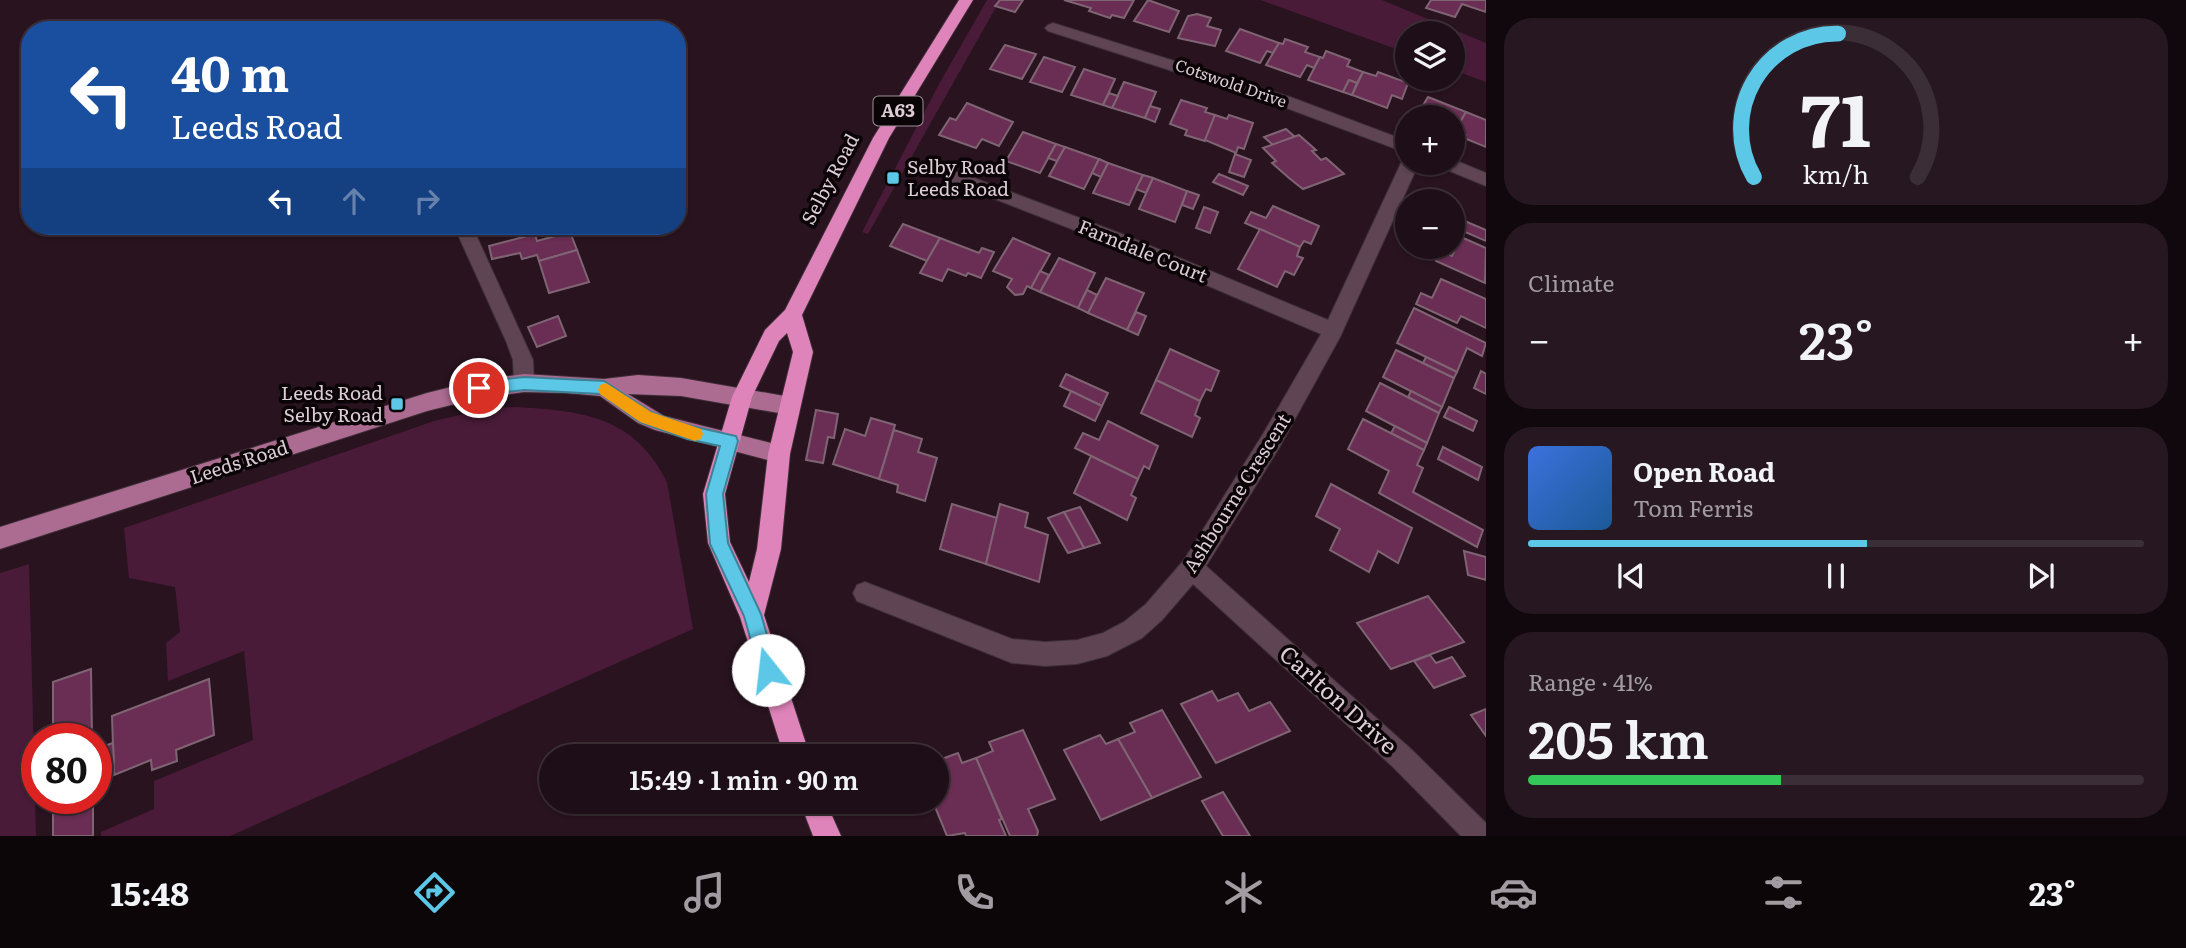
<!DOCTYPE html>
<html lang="en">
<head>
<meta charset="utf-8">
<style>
	body { margin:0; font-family:Literata,serif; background:#261720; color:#f1f3f6; height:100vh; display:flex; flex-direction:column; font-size:26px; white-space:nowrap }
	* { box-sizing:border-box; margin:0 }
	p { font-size:23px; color:#a19ca1 }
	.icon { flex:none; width:38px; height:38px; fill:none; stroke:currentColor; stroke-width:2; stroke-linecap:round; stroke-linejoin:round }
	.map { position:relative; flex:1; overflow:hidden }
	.side { display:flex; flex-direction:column; gap:18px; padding:18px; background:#10080d; width:700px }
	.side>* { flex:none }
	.banner { position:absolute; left:21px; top:21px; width:665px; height:214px; border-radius:28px; box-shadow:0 2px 5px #0004,0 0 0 2px #3c2e36; background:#1a4fa0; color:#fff; overflow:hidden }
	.controls { position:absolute; left:1395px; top:21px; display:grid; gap:14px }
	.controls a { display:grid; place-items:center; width:70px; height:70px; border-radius:50%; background:#1e0e17; box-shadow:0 2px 5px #0004,0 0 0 2px #3c2e36; font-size:35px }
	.speed { position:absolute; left:21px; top:723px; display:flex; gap:14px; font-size:35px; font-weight:700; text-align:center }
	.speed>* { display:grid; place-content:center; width:91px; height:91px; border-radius:50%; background:#1e0e17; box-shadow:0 2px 5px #0004,0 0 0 2px #3c2e36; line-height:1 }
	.speed .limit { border:10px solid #d22; background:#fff; color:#111 }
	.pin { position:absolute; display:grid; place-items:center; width:60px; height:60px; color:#fff; margin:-30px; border:4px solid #fff; border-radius:50%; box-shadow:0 2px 7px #0007 }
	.me { position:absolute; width:77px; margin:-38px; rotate:344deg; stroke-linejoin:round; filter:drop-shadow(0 0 5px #0008) }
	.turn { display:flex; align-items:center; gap:24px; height:147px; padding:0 35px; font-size:32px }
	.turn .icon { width:91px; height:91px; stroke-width:2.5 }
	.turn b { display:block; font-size:49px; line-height:60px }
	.lanes { display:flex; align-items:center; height:66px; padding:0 35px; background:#0003; justify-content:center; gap:35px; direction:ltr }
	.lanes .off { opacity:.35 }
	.big { font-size:52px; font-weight:600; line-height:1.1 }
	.side .tile { flex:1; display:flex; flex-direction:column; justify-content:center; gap:10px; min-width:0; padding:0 24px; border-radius:28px; background:#261720 }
	.side .dial { align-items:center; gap:0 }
	.dial svg { height:182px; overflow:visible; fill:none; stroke:#3c2e36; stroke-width:7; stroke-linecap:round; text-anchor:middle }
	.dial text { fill:#f1f3f6; stroke:none }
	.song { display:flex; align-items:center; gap:21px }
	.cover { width:84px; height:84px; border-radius:10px; background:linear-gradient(135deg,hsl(220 70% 55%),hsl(210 70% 35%)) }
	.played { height:7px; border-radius:4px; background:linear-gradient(90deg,#5cc7e7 55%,#3c2e36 55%) }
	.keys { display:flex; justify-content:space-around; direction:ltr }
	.heat { display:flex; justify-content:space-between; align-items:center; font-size:38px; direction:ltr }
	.charge { height:10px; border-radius:5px; background:linear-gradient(90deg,#34c759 41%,#3c2e36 0) }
	.trip { position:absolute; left:539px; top:744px; width:410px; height:70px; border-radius:35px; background:#1e0e17; box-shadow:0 2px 5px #0004,0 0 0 2px #3c2e36; font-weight:600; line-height:70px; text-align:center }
	.menu { display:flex; height:112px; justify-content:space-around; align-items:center; background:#0c0609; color:#a19ca1 }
	.menu .icon { width:49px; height:49px }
	.menu .on { color:#5cc7e7 }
	.menu b { font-size:32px; color:#f1f3f6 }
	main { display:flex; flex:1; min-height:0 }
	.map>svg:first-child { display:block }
	.green { fill:#491b38 }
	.building { fill:#6a2d53; stroke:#7f6473; stroke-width:2 }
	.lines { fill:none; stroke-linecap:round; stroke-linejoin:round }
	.minor-casing { stroke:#3d2e36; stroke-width:2 }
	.major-casing { stroke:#3d2e36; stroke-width:2 }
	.highway-casing { stroke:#3d2e36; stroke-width:2 }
	.minor { fill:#5f4553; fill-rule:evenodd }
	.major { fill:#ac6b91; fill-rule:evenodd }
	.highway { fill:#df84ba; fill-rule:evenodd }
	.route { fill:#5cc7e7; stroke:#3c8196; stroke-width:2 }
	.slow { fill:#f59e0b }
	.poi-dot { fill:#5cc7e7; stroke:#0b0407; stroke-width:2.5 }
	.labels { text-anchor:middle; stroke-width:7; stroke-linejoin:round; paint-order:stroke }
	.far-street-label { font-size:16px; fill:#ddcdd5; stroke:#0b0407 }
	.shield { fill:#0b0407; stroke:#9e9197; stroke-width:2 }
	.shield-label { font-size:18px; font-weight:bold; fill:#ddcdd5 }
	.poi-label { font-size:19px; fill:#ddcdd5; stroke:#0b0407; text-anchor:start }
	.street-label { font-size:19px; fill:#ddcdd5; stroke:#0b0407 }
	.near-street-label { font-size:23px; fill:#ddcdd5; stroke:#0b0407 }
</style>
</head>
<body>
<main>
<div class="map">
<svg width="1486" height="836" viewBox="0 0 1486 836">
	<rect width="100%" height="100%" fill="#28131f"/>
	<g class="green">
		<path d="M987 0H1000L868 234 862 232 939 84Z"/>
		<path d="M1260 0H1382L1486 43V82L1453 70 1452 33H1407V53Z"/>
		<path d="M517 407C584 411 635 417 667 482L693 629 230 836H101V832L154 809V781L253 740 244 651 168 681 166 643 180 632 175 587 129 578 124 528 434 421 490 408Z"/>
		<path d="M29 564 36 836H0V573Z"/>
	</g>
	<g class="building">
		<path d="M1000 0H1023L1015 12 995 6Z"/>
		<path d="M1064 0H1134L1124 18 1112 15 1110 18 1089 11 1091 8Z"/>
		<path d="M1148 0 1179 11 1169 32 1134 21Z"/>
		<path d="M1431 0H1486V12L1462 4 1455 17 1426 8Z"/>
		<path d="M1197 14 1211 18 1207 26 1221 30 1215 46 1178 38 1188 16Z"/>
		<path d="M1240 29 1279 43 1273 53 1267 51 1260 63 1226 51Z"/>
		<path d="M1285 39 1308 47 1305 52 1320 57 1314 68 1307 65 1300 77 1266 65 1279 43 1283 44Z"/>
		<path d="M1005 45 1036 54 1022 79 990 69Z"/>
		<path d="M1326 51 1350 60 1347 66 1363 72 1357 83 1349 80 1343 92 1308 80 1320 57 1323 58Z"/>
		<path d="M1044 57 1075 67 1062 92 1030 82Z"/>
		<path d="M1084 69 1115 79 1103 105 1071 95Z"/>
		<path d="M1363 72 1376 76 1378 72 1408 83 1402 99 1392 95 1387 108 1352 95Z"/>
		<path d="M1349 80 1357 83 1352 95 1343 92Z"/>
		<path d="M1124 82 1156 92 1145 118 1112 108Z"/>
		<path d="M1109 93 1118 96 1112 108 1103 105Z"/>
		<path d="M1428 97 1466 112 1455 131 1452 130V117H1416Z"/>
		<path d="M1181 100 1207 108 1205 112 1215 115 1205 141 1185 135 1187 130 1170 124Z"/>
		<path d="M967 103 1013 122 999 146 982 139 976 148 939 135 950 118 956 120Z"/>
		<path d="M1150 106 1160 109 1155 122 1145 118Z"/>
		<path d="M1466 112 1486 120V147L1464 138 1466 135 1455 131Z"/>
		<path d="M1215 115 1227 119 1229 115 1253 123 1244 149 1238 147 1236 153 1205 140Z"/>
		<path d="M1286 129 1295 137 1273 145 1264 137Z"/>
		<path d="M1023 132 1056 144 1040 173 1006 161Z"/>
		<path d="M1299 135 1316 150 1312 151 1321 160 1326 158 1344 174 1303 189 1289 178 1272 163 1276 161 1263 148Z"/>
		<path d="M1056 144 1065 147 1057 161 1048 158Z"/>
		<path d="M1065 147 1099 159 1084 189 1049 176Z"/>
		<path d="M1235 154 1251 160 1244 177 1229 172Z"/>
		<path d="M1099 159 1108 163 1101 177 1092 173Z"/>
		<path d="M1108 163 1143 175 1129 205 1093 193Z"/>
		<path d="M1219 174 1248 186 1243 195 1213 182Z"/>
		<path d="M1143 175 1153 178 1146 193 1136 189Z"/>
		<path d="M1153 178 1187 191 1175 222 1139 209Z"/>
		<path d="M1187 191 1199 195 1193 209 1182 205Z"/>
		<path d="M1273 206 1319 226 1311 244 1304 241 1300 247 1245 223 1251 212 1266 218Z"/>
		<path d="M1204 207 1218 212 1210 233 1196 228Z"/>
		<path d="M1460 219 1486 230V241L1456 228Z"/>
		<path d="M903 224 940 238 927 261 890 246Z"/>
		<path d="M1260 229 1300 247 1297 256 1303 258 1294 275 1285 271 1277 287 1238 269Z"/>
		<path d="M570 232 577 250 539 261 537 255 522 259 520 253 492 259 489 246 535 234 537 241Z"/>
		<path d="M1461 237 1486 248 1485 283 1436 261 1440 251 1452 256Z"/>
		<path d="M940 238 979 253 982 248 994 252 981 278 968 273 966 276 948 269 942 281 920 273Z"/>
		<path d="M1013 238 1050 254 1031 288 1027 286 1023 294 1015 295 1007 287 1012 279 993 271Z"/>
		<path d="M577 250 589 282 549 293 539 261Z"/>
		<path d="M1059 258 1095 273 1078 308 1040 292Z"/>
		<path d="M1040 271 1049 275 1040 292 1031 288Z"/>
		<path d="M1106 278 1144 293 1127 330 1088 313Z"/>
		<path d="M1441 279 1486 299V328L1461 316 1457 323 1416 304 1421 293 1432 298Z"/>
		<path d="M1087 290 1097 295 1088 313 1078 308Z"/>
		<path d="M1414 308 1486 343 1482 356 1467 348 1457 372 1397 343Z"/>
		<path d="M1136 312 1146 316 1138 335 1127 330Z"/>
		<path d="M558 316 566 336 537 347 528 327Z"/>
		<path d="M1170 349 1219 371 1211 391 1206 389 1200 401 1156 380Z"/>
		<path d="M1396 350 1454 378 1442 407 1383 377Z"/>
		<path d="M1426 357 1457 372 1454 378 1423 363Z"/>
		<path d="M1481 371 1486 374V394L1474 388Z"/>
		<path d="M1066 374 1108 393 1102 406 1060 386Z"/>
		<path d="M1156 380 1200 401 1195 415 1200 418 1192 437 1141 413Z"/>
		<path d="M1380 383 1439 413 1427 443 1366 411Z"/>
		<path d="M1071 391 1102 406 1095 421 1064 406Z"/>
		<path d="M1411 391 1442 407 1439 413 1408 397Z"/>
		<path d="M1449 407 1477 421 1473 431 1444 417Z"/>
		<path d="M816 410 838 414 834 438 828 437 823 463 806 460Z"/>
		<path d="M871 418 895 425 879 479 833 464 845 429 865 436Z"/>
		<path d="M1363 419 1424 450 1417 465 1423 468 1413 492 1483 530 1477 547 1379 493 1389 471 1348 449Z"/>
		<path d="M1108 421 1158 446 1149 469 1144 466 1138 479 1075 448 1083 433 1099 440Z"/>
		<path d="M1395 426 1427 443 1424 450 1391 433Z"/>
		<path d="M894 430 922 439 918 452 937 458 925 501 897 492 898 485 879 479Z"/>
		<path d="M1443 447 1482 467 1478 480 1438 459Z"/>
		<path d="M1091 456 1138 479 1131 495 1136 498 1127 520 1074 493Z"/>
		<path d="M1331 484 1412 528 1398 563 1378 551 1369 572 1330 550 1340 529 1316 516Z"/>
		<path d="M952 504 997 518 986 564 940 549Z"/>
		<path d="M1000 504 1028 513 1025 527 1048 535 1039 582 986 564Z"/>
		<path d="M1080 507 1100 543 1084 548 1064 512Z"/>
		<path d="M1064 512 1084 548 1068 553 1048 518Z"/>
		<path d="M1464 551 1486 557V580L1468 575Z"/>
		<path d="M1428 596 1464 642 1391 669 1357 623Z"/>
		<path d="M1430 655 1436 663 1452 657 1465 676 1434 688 1414 661Z"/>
		<path d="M91 669 92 738H53V682Z"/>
		<path d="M209 679 214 735 176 750 177 761 152 770 151 760 114 775 112 716Z"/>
		<path d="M1212 691 1218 701 1238 693 1249 711 1270 702 1290 731 1216 763 1181 704Z"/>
		<path d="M1486 709V736L1471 715Z"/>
		<path d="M1162 710 1201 777 1152 798 1118 739 1135 732 1130 723Z"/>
		<path d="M1023 730 1055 799 1028 809 1038 831 1037 836H1010L976 758 993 751 989 742Z"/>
		<path d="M1100 735 1106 744 1118 739 1152 798 1101 820 1064 750Z"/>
		<path d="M113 743 114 763 96 770V749Z"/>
		<path d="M958 753 962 763 976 758 1002 819 999 820 1006 836H966L965 833 947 836 933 802H936V761Z"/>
		<path d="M1223 792 1250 836H1223L1202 801Z"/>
		<rect x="53" y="798" width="40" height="38"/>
	</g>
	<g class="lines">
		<g class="minor-casing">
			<g id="minor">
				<path d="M1053 23 1293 98 1407 141V153L1281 106 1048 31 1045 28 1048 25Z"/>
				<path d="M1407 158V163H1419L1340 337 1279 448 1206 566 1411 749 1486 823V836H1461L1393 767 1193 584 1162 620 1142 638 1107 656 1077 664 1045 666 1012 663 857 601 853 593 857 585 865 582 1012 639 1045 642 1077 640 1103 633 1124 622 1146 604 1184 560 1263 434 1321 334 1110 244 946 180 943 176 946 172H958L1122 234 1328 320 1401 163Z"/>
				<path d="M1452 159 1486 173V186L1440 167 1437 163H1452Z"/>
				<path d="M454 226H472L533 360 534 383 531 389 524 392 517 389 514 383 513 360 506 341Z"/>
			</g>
		</g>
		<g class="major-casing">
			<path id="major" d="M524 374 604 379 638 375 681 378 790 397 797 400 800 406 797 412 790 415 681 396 628 394 664 416 787 447 790 454 787 461 779 463 655 430 638 423 600 396 567 393 524 392 479 398 427 411 0 549V527L427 393 479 380Z"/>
		</g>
		<g class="highway-casing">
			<g id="highway">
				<path d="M959 0H973L889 138 802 315 813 352 790 454 781 549 764 615 810 756H784L740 617 708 543 703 494 732 397 765 330 785 310 873 138ZM787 333 793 352 768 454 757 549 749 582 730 542 725 494 752 397 779 341Z"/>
				<path d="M800 802H826L841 836H813Z"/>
			</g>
		</g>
		<use href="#minor" class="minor"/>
		<use href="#major" class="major"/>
		<use href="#highway" class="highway"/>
	</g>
	<path class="route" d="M524 377 604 381 651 412 687 425 736 436 738 441 723 494 728 543 761 614 777 670 774 676 768 679 761 676 744 616 710 544 706 494 720 446 687 439 640 422 601 394 524 390 479 395 471 388 479 382Z"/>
	<path class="slow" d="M606 383 651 412 701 429 703 434 701 439 695 441 640 422 600 394 598 390 600 385Z"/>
	<g class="poi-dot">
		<rect x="886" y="171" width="14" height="14" rx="3.5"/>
		<rect x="390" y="397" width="14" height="14" rx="3.5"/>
	</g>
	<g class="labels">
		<g class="far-street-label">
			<text transform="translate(1231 83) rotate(19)" y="6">Cotswold Drive</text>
		</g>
		<rect class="shield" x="873.5" y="96.5" width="49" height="29" rx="5"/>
		<g class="shield-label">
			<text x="898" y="117">A63</text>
		</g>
		<g class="poi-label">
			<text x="907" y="174">Selby Road<tspan x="907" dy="22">Leeds Road</tspan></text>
			<text x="383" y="400" text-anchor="end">Leeds Road<tspan x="383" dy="22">Selby Road</tspan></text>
		</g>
		<g class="street-label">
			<text transform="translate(830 179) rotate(-62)" y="7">Selby Road</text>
			<text transform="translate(1143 251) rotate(22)" y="7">Farndale Court</text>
			<text transform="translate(239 462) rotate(-18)" y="7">Leeds Road</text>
			<text transform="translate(1237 493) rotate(-58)" y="7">Ashbourne Crescent</text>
		</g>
		<g class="near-street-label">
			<text transform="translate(1338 700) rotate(42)" y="8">Carlton Drive</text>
		</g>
	</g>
</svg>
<div class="controls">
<a><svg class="icon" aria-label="layers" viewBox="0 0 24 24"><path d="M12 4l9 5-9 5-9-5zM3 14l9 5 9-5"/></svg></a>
<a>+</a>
<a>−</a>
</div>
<div class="speed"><div class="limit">80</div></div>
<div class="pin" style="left:479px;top:388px;background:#d93025"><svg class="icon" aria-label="arrive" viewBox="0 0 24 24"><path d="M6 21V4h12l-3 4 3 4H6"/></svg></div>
<svg class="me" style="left:768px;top:670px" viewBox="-20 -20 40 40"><circle r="19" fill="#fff"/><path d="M0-13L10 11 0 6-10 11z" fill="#5cc7e7"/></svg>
<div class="trip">15:49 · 1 min · 90 m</div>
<div class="banner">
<div class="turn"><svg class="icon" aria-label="left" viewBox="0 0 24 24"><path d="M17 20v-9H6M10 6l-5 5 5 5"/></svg><div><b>40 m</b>Leeds Road</div></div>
<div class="lanes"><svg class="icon" aria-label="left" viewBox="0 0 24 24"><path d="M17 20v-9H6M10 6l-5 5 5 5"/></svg><svg class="icon off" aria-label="ahead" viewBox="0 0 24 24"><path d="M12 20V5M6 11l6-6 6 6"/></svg><svg class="icon off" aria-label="right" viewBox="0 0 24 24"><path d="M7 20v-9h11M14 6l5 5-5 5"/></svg></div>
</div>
</div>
<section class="side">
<div class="tile dial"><svg viewBox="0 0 100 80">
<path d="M14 69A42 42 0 1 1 86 69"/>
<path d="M14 69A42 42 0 0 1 51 6" stroke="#5cc7e7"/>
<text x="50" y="56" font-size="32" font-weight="700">71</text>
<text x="50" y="72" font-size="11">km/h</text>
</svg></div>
<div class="tile"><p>Climate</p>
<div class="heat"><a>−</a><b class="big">23°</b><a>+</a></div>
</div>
<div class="tile">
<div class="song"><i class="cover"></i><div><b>Open Road</b><p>Tom Ferris</p></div></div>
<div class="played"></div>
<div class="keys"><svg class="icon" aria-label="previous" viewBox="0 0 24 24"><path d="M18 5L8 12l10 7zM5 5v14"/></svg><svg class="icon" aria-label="pause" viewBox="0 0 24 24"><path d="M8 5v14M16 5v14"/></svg><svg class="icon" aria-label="next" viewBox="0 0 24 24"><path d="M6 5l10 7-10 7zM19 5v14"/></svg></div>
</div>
<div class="tile"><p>Range · 41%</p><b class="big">205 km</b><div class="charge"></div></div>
</section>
</main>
<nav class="menu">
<b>15:48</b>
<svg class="icon on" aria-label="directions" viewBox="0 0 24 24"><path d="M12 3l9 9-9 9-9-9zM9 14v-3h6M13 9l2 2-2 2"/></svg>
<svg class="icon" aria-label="music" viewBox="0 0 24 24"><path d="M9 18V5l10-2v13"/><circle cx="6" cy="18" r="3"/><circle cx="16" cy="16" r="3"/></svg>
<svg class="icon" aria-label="phone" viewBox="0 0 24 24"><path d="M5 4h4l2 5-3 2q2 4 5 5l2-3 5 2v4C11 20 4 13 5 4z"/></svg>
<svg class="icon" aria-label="climate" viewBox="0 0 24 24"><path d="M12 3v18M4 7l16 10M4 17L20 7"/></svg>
<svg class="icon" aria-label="car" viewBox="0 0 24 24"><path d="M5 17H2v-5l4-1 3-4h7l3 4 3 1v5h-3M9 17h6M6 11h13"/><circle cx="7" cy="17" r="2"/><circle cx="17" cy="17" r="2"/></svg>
<svg class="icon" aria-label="filters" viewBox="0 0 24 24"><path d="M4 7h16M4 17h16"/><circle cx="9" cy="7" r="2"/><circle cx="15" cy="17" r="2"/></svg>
<b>23°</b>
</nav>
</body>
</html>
